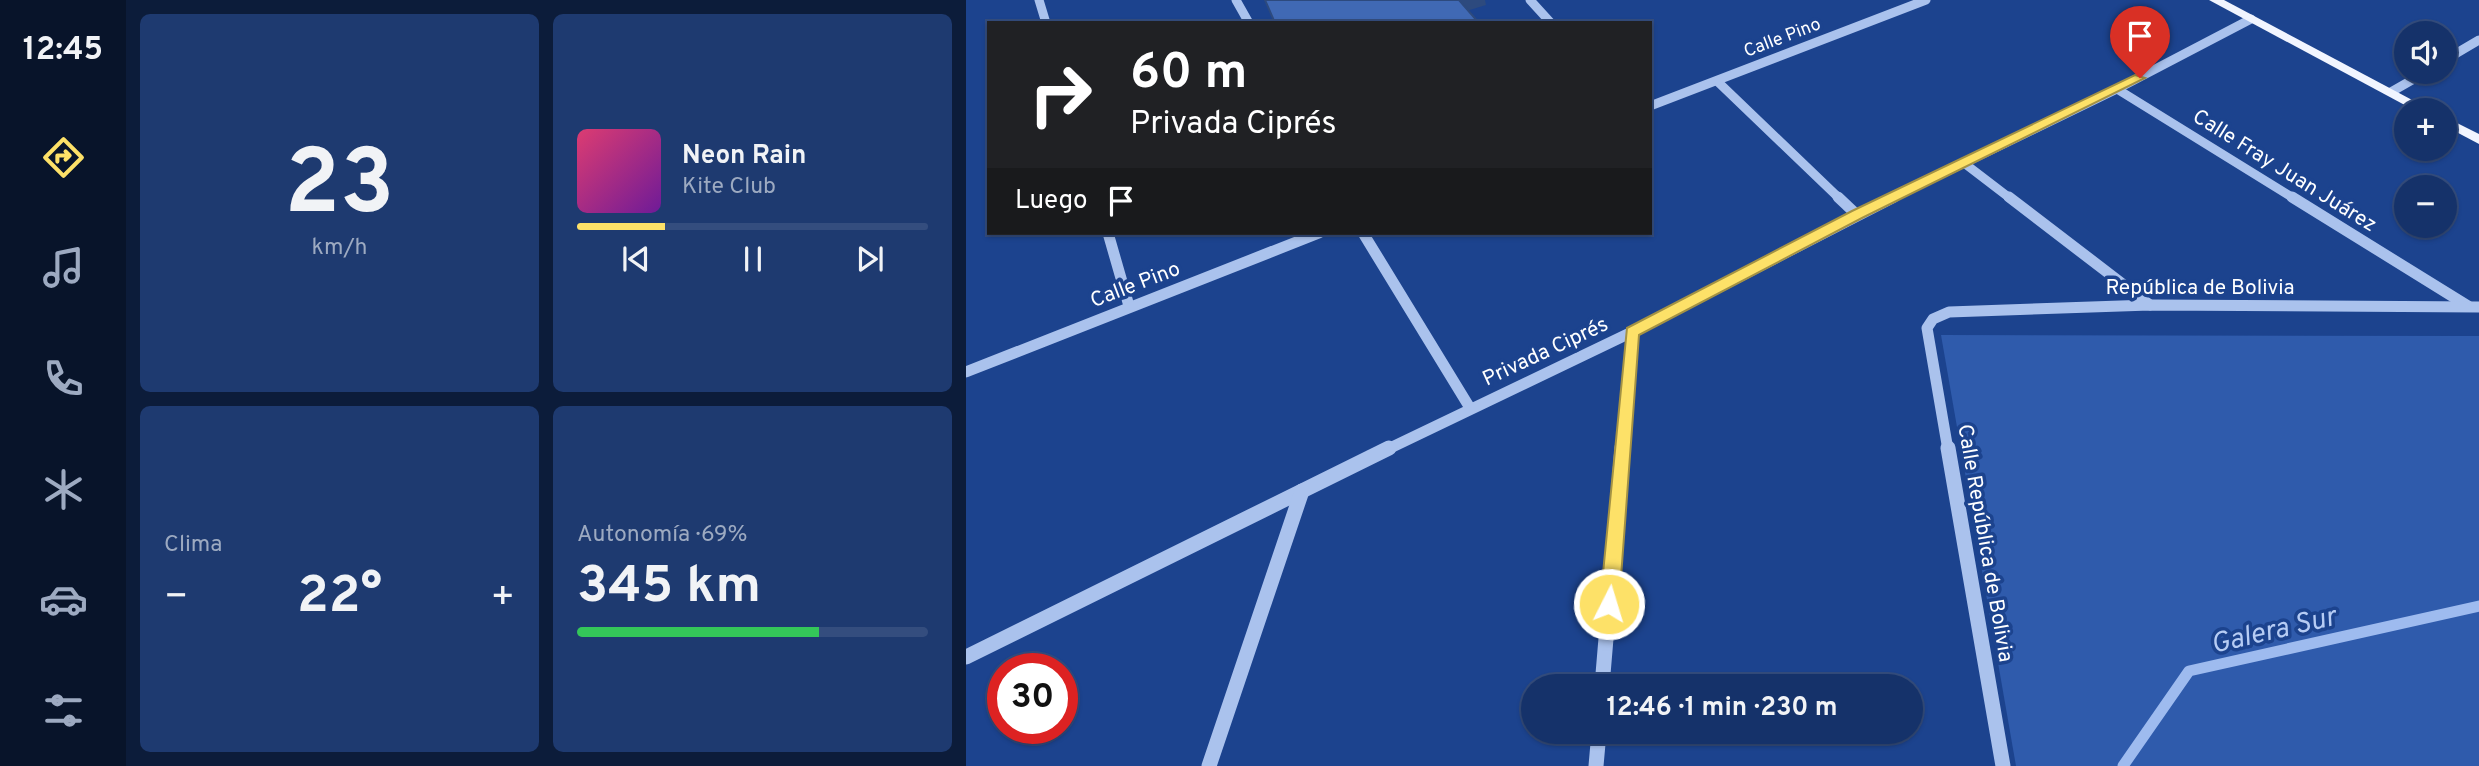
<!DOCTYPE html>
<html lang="es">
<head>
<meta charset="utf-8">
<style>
	body { margin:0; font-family:Overpass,sans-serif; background:#1e3a70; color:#f1f3f6; height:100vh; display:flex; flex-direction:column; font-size:26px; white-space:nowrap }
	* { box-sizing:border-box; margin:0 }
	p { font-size:23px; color:#9daac1 }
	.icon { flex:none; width:38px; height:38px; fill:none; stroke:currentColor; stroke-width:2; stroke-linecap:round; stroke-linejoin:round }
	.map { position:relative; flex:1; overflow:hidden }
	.details { display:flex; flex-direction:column; gap:14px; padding:14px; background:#0c1c3a; width:840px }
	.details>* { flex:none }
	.hud { position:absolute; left:21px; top:21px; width:665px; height:214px; border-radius:0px; box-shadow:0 2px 5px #0004,0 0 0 2px #344d7e; background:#202124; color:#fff; overflow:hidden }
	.buttons { position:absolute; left:1428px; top:21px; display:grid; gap:14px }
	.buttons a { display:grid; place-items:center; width:63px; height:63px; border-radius:50%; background:#15326a; box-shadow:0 2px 5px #0004,0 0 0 2px #344d7e; font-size:35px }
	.speed { position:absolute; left:21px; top:653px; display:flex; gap:14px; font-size:35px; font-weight:700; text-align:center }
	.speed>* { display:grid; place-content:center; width:91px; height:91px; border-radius:50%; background:#15326a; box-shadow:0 2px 5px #0004,0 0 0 2px #344d7e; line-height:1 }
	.speed .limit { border:10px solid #d22; background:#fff; color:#111 }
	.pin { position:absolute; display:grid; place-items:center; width:60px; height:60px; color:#fff; margin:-72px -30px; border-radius:50% 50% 50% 0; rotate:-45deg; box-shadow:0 0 7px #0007 }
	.pin .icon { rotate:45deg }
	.me { position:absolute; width:77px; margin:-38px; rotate:5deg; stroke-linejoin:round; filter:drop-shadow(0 0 5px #0008) }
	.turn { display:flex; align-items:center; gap:24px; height:147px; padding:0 28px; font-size:32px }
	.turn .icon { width:91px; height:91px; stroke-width:2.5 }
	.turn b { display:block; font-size:49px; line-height:60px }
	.then { display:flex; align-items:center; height:66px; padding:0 28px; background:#0003; gap:14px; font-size:26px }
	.big { font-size:52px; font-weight:700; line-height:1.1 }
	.details .widget { flex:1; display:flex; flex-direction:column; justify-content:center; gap:10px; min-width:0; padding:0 24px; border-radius:10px; background:#1e3a70 }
	.details .dial { align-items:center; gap:0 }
	.dial b { font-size:91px; line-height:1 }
	.song { display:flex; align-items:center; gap:21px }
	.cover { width:84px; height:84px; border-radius:10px; background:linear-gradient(135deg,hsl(340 70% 55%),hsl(280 70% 35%)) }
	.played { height:7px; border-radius:4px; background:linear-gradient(90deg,#fde168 25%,#344d7e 25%) }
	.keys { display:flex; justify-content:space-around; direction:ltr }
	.heat { display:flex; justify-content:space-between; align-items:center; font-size:38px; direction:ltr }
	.charge { height:10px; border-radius:5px; background:linear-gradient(90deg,#34c759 69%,#344d7e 0) }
	.details .tiles { flex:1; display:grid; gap:14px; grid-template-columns:repeat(2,1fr) }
	.trip { position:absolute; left:555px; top:674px; width:402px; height:70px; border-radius:35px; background:#15326a; box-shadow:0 2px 5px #0004,0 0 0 2px #344d7e; font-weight:700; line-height:70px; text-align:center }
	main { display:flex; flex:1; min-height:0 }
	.tab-bar { display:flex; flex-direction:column; width:126px; justify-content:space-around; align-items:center; background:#08142a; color:#9daac1 }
	.tab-bar .icon { width:49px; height:49px }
	.tab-bar .active { color:#fde168 }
	.tab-bar b { font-size:32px; color:#f1f3f6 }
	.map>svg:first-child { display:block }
	.green { fill:#2f5bac }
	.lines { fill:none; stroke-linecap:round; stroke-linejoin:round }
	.stream { stroke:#9ebbef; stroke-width:11 }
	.minor-far2 { stroke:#aac2ed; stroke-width:9 }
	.minor-far1 { stroke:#aac2ed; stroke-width:11 }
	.minor { stroke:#aac2ed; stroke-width:15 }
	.major { fill:#f1f5ff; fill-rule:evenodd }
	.shaded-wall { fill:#2d4a7e }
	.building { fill:#4069b4; stroke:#2d4a7e; stroke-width:2 }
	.route { fill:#fde168; stroke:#a49244; stroke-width:2 }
	.labels { text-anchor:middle; stroke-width:7; stroke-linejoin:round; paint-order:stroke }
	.far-street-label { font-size:18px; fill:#fff; stroke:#1c438e }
	.street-label { font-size:21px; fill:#fff; stroke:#1c438e }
	.near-water-label { font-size:28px; font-style:italic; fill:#b6ccf4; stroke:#1c438e }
</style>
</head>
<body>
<main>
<nav class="tab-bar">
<b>12:45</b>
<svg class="icon active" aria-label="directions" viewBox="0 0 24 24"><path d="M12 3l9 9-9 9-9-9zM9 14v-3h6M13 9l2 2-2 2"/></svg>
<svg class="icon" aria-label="music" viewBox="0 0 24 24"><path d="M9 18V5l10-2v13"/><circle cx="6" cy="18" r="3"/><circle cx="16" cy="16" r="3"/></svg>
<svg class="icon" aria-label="phone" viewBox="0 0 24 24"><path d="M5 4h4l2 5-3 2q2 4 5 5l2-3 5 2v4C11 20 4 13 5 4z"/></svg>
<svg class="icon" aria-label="climate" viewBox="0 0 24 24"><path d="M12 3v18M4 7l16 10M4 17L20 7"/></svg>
<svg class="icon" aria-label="car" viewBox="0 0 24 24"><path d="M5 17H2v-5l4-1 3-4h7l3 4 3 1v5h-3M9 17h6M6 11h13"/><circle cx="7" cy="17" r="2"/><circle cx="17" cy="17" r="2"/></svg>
<svg class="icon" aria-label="filters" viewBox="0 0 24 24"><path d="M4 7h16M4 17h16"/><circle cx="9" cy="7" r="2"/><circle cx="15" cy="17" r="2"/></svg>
</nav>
<section class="details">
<div class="tiles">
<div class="widget dial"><b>23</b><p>km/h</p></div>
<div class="widget">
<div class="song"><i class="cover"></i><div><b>Neon Rain</b><p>Kite Club</p></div></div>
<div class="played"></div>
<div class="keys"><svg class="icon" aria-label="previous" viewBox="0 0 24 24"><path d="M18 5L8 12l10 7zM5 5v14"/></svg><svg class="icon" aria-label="pause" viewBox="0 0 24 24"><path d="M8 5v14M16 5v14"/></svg><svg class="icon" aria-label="next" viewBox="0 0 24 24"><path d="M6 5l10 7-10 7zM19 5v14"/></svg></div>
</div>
<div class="widget"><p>Clima</p>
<div class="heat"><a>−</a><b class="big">22°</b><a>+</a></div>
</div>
<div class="widget"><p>Autonomía · 69%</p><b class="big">345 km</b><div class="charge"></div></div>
</div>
</section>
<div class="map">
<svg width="1513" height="766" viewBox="0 0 1513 766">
	<rect width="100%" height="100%" fill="#1c438e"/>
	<path class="green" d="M975 335 1513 336V766H1050Z"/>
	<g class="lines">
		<path class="stream" d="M1157 766 1223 671 1513 606"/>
		<g class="minor-far2">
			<path d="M73 0 80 23"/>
			<path d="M270 0 283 23"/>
			<path d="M564 0 585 23"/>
			<path d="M1479 60 1513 40"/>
			<path d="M751 81 874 199"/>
			<path d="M1151 89 1329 199"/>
			<path d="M1425 92 1460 72"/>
			<path d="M684 106 960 0"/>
			<path d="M998 163 1045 199"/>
			<path d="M924 199 1151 89 1285 19"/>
		</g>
		<g class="minor-far1">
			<path d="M872 197 891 215"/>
			<path d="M1043 197 1184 305"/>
			<path d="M1326 197 1502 306"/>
			<path d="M142 233 163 306"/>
			<path d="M397 233 504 408"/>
			<path d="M0 372 353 233"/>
			<path d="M420 450 666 332 928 197"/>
			<path d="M656 450 666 332"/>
			<path d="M982 450 961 328 967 319 983 312 1184 305 1513 307"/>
		</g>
		<g class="minor">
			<path d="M982 448 1037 766"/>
			<path d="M0 657 423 448"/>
			<path d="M636 686 656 448"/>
			<path d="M243 766 336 491"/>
			<path d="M630 766 633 732"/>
		</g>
		<g class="major">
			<path d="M1243 0H1258L1465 110H1448Z"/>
			<path d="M1479 117 1513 134V144L1479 126Z"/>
		</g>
	</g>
	<path class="shaded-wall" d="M491 0H519L520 5 494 13Z"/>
	<path class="building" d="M299 0H493L513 23H309Z"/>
	<path class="route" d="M1169 75 1179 78 896 218 673 335 653 604 650 611 643 613 637 611 634 604 661 328 886 211Z"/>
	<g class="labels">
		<g class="far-street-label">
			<text transform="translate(816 37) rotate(-21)" y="6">Calle Pino</text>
		</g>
		<g class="street-label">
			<text transform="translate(1319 170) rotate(32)" y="7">Calle Fray Juan Juárez</text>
			<text transform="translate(169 284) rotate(-21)" y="7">Calle Pino</text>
			<text x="1234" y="294">República de Bolivia</text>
			<text transform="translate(579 351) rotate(-25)" y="7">Privada Ciprés</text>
			<text transform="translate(1020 543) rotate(80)" y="7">Calle República de Bolivia</text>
		</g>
		<g class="near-water-label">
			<text transform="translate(1307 629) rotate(-13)" y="10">Galera Sur</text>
		</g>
	</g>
</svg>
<div class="buttons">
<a><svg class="icon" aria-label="sound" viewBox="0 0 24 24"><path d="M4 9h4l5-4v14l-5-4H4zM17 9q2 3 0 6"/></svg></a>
<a>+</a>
<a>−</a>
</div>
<div class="speed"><div class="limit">30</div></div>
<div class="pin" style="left:1174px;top:78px;background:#d93025"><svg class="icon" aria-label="arrive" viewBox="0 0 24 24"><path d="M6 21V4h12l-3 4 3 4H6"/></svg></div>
<svg class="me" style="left:643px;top:604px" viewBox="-20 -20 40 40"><circle r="17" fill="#fde168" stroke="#fff" stroke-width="3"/><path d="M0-11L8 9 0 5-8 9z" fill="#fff"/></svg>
<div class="trip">12:46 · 1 min · 230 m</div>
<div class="hud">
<div class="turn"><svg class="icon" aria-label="right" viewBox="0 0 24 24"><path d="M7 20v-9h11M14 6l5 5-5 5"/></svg><div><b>60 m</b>Privada Ciprés</div></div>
<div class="then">Luego<svg class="icon" aria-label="arrive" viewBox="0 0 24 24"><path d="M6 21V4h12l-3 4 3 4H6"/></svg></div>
</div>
</div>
</main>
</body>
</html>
